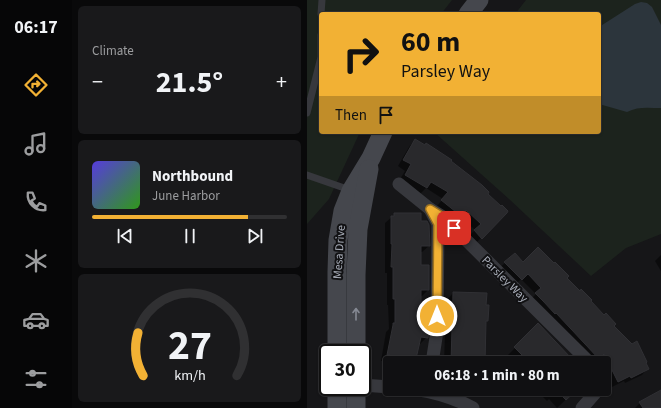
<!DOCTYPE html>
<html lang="en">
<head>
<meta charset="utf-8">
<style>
	body { margin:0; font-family:"Source Sans 3",sans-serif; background:#19191b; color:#f1f3f6; height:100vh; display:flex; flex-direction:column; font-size:15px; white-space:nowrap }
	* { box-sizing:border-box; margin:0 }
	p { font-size:13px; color:#9c9d9f }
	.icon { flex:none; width:22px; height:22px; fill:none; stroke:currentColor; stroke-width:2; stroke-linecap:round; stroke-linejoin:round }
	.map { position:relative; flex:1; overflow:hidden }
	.panel { display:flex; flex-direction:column; gap:6px; padding:6px; background:#09090a; width:235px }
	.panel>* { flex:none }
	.hud { position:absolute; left:12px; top:12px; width:282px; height:122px; border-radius:4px; box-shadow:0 1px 3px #0004,0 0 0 1px #303032; background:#f2b134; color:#111; overflow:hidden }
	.speed { position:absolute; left:12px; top:344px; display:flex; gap:8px; font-size:20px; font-weight:700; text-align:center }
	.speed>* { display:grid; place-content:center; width:52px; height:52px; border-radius:50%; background:#101012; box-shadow:0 1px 3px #0004,0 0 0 1px #303032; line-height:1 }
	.speed .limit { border:2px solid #111; border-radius:6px; background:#fff; color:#111 }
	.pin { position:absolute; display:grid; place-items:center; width:34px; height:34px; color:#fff; margin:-17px; border-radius:8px; box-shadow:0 2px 6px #0006 }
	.me { position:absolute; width:44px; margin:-22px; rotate:0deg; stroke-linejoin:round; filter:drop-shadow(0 0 3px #0008) }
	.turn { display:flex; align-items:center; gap:14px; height:84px; padding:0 16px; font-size:18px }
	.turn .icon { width:52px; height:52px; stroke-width:2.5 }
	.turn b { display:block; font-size:28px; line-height:34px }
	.then { display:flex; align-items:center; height:38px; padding:0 16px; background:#0003; gap:8px; font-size:15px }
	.big { font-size:30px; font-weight:700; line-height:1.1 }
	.panel .widget { flex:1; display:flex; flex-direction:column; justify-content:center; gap:6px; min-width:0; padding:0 14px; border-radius:6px; background:#19191b }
	.panel .dial { align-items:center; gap:0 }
	.dial svg { height:104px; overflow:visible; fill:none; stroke:#303032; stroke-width:7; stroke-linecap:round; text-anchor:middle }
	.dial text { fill:#f1f3f6; stroke:none }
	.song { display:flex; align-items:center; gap:12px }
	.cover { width:48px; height:48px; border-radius:6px; background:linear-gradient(135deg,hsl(250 70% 55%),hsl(110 70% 35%)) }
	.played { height:4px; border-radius:2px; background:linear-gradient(90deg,#f2b134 80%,#303032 80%) }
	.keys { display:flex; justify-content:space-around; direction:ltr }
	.heat { display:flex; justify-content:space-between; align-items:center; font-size:22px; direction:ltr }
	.trip { position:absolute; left:76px; top:356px; width:228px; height:40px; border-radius:4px; background:#101012; box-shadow:0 1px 3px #0004,0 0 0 1px #303032; font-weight:700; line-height:40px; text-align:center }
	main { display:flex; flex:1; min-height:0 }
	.tab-bar { display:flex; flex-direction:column; width:72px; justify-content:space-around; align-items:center; background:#060607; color:#9c9d9f }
	.tab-bar .icon { width:28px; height:28px }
	.tab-bar .on { color:#f2b134 }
	.tab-bar b { font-size:18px; color:#f1f3f6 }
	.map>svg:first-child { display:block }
	.green { fill:#1c231d }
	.water { fill:#2c353c }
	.shadow { fill:#0007 }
	.building { fill:#29292c; stroke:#303034 }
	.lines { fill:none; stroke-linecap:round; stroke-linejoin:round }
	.lane { stroke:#37383d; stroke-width:7 }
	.street { stroke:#37383d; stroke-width:13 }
	.secondary { stroke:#45474d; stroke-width:19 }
	.oneway { stroke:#858993 }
	.route-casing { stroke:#9d7322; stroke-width:10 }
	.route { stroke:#f2b134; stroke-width:7 }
	.labels { text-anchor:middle; stroke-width:4; stroke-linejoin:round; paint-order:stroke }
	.street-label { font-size:12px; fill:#a8adb8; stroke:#111113 }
</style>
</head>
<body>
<main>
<nav class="tab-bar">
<b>06:17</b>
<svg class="icon on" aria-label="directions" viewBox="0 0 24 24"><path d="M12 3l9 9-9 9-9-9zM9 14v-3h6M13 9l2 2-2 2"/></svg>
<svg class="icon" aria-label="music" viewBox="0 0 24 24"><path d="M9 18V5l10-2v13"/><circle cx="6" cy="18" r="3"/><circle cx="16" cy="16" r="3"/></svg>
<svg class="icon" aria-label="phone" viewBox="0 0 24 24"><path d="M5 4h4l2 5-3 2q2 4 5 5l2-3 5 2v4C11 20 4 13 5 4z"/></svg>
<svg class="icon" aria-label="climate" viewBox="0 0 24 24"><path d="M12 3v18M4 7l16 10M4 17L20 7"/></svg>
<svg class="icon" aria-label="car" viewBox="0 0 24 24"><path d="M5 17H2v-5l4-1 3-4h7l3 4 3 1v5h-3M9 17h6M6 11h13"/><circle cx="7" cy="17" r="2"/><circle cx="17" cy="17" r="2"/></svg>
<svg class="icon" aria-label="filters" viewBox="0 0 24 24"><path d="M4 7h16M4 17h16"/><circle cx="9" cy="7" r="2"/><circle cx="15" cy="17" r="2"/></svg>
</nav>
<section class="panel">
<div class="widget"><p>Climate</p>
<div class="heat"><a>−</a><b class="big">21.5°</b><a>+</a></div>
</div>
<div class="widget">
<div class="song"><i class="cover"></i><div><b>Northbound</b><p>June Harbor</p></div></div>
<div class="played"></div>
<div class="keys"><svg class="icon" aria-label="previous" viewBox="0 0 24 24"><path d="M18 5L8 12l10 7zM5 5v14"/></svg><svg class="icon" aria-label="pause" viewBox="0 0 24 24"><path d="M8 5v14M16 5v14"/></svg><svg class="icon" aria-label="next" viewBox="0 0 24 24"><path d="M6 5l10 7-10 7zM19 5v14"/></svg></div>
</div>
<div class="widget dial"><svg viewBox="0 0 100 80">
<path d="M14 69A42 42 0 1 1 86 69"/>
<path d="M14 69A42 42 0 0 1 10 36" stroke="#f2b134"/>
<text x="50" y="56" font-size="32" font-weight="700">27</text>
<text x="50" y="72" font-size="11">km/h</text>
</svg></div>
</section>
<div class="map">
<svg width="354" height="408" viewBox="0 0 354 408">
	<rect width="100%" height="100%" fill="#161618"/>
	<g class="green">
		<path d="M0 0H145L134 14H14V132H53L22 199 0 224Z"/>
		<path d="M219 0H354V234L319 248 284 276 202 199 127 132H292V14H208Z"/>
	</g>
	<path class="water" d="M334 2 340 3 345 7 354 25V108C342 108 331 106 320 112L292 104V27L328 4Z"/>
	<g class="shadow">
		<path d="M108 140 143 161 180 194 199 213 168 244 161 237 168 230 153 216 147 222 129 207 136 199 119 188 113 194 92 181 98 171 91 166 102 147Z"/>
		<path d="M88 214 113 222 122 246 115 252H113V266L121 290 115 296H113V310L120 337 113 344H111L108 359 116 361V363H83V373L75 372 77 361H74L79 332 82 329 81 305H80V273H78V223Z"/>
		<path d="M354 255V271L348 261Z"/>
		<path d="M198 263H216L259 278 306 326 338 363 340 369 335 375 318 383 317 381 305 387 297 371V363H293L291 359 286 363 223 300 229 294 214 279 208 285 192 268Z"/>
		<path d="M146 293 178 306 180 320 178 323 177 363H137L139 301Z"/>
		<path d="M231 325 268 363H206L200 356Z"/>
		<path d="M232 389H270L250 408 242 399 240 401 230 391Z"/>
		<path d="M354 391V408H328L333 403Z"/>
	</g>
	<g class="building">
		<path d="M108 139 118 145 119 143 145 160 144 161 175 185 182 192 181 194 194 206 195 205 201 211 200 213 175 239 167 230 174 224 159 210 154 216 134 200 141 192 124 182 120 188 98 175 104 164 96 160Z"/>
		<path d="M87 213H114V221H120L122 225 123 246H114V265H122V290H114V309H122V330L121 338 114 337 108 363H81L83 355H80L86 325V323H88V299H86V267H84L85 244H84V216H87Z"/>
		<path d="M231 247 247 263 248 262 262 276 260 278 273 291 274 289 285 300 284 301 297 315 299 313 309 324 307 326 325 344 330 341 340 362 339 363 342 369 324 378 323 376 311 382 297 354 292 359 249 313 248 314 236 301 228 293 234 288 221 274 215 280 197 262 208 253 216 262Z"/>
		<path d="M146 292 180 293 179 305H182L181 321H179L178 363H144Z"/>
		<path d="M231 323 264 358 259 363H218L214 358 216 356 207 347Z"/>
		<path d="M248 389H271L259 400Z"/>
		<path d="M354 390V408H336L332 402Z"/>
	</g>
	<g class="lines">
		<g class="lane">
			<path d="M14 14 15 0"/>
			<path d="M0 113 14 57V35"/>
			<path d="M0 175 43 190"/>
		</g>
		<g class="street">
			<path d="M92 184 123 209 136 217 283 363"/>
			<path d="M123 209 131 224 130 331 125 363"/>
			<path d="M55 385 83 387"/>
			<path d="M107 389C127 392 148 398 166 408"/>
			<path d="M275 408 289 392 291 389"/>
		</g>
		<g class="secondary">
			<path d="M161 14 172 0"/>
			<path d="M30 353V272L31 240 36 211 44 191 64 158 76 132"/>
			<path d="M49 353V275L51 229 62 169"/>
			<path d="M30 387V408"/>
			<path d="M49 387V408"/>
		</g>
	</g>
	<defs><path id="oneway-shaft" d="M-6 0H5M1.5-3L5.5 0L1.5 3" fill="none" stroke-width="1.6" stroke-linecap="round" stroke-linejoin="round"/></defs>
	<use class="oneway" href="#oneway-shaft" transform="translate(49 314) rotate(-90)"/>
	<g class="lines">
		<g class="route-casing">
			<path id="route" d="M130 316 131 224 123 209 136 217 147 228"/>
		</g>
		<use href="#route" class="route"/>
	</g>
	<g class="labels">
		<g class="street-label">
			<text transform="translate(32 252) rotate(-86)" y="4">Mesa Drive</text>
			<text transform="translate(198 279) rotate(45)" y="4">Parsley Way</text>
		</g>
	</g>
</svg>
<div class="speed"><div class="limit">30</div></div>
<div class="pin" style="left:147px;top:228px;background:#d93025"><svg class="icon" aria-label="arrive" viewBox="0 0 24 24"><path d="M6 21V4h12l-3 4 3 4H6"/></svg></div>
<svg class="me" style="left:130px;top:316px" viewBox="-20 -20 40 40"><circle r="17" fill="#f2b134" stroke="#fff" stroke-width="3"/><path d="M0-11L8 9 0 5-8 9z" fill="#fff"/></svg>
<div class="trip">06:18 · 1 min · 80 m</div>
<div class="hud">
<div class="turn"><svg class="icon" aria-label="right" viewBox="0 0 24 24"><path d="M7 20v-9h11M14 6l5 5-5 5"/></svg><div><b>60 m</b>Parsley Way</div></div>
<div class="then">Then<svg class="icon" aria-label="arrive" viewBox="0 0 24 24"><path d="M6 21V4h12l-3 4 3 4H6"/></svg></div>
</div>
</div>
</main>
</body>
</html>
